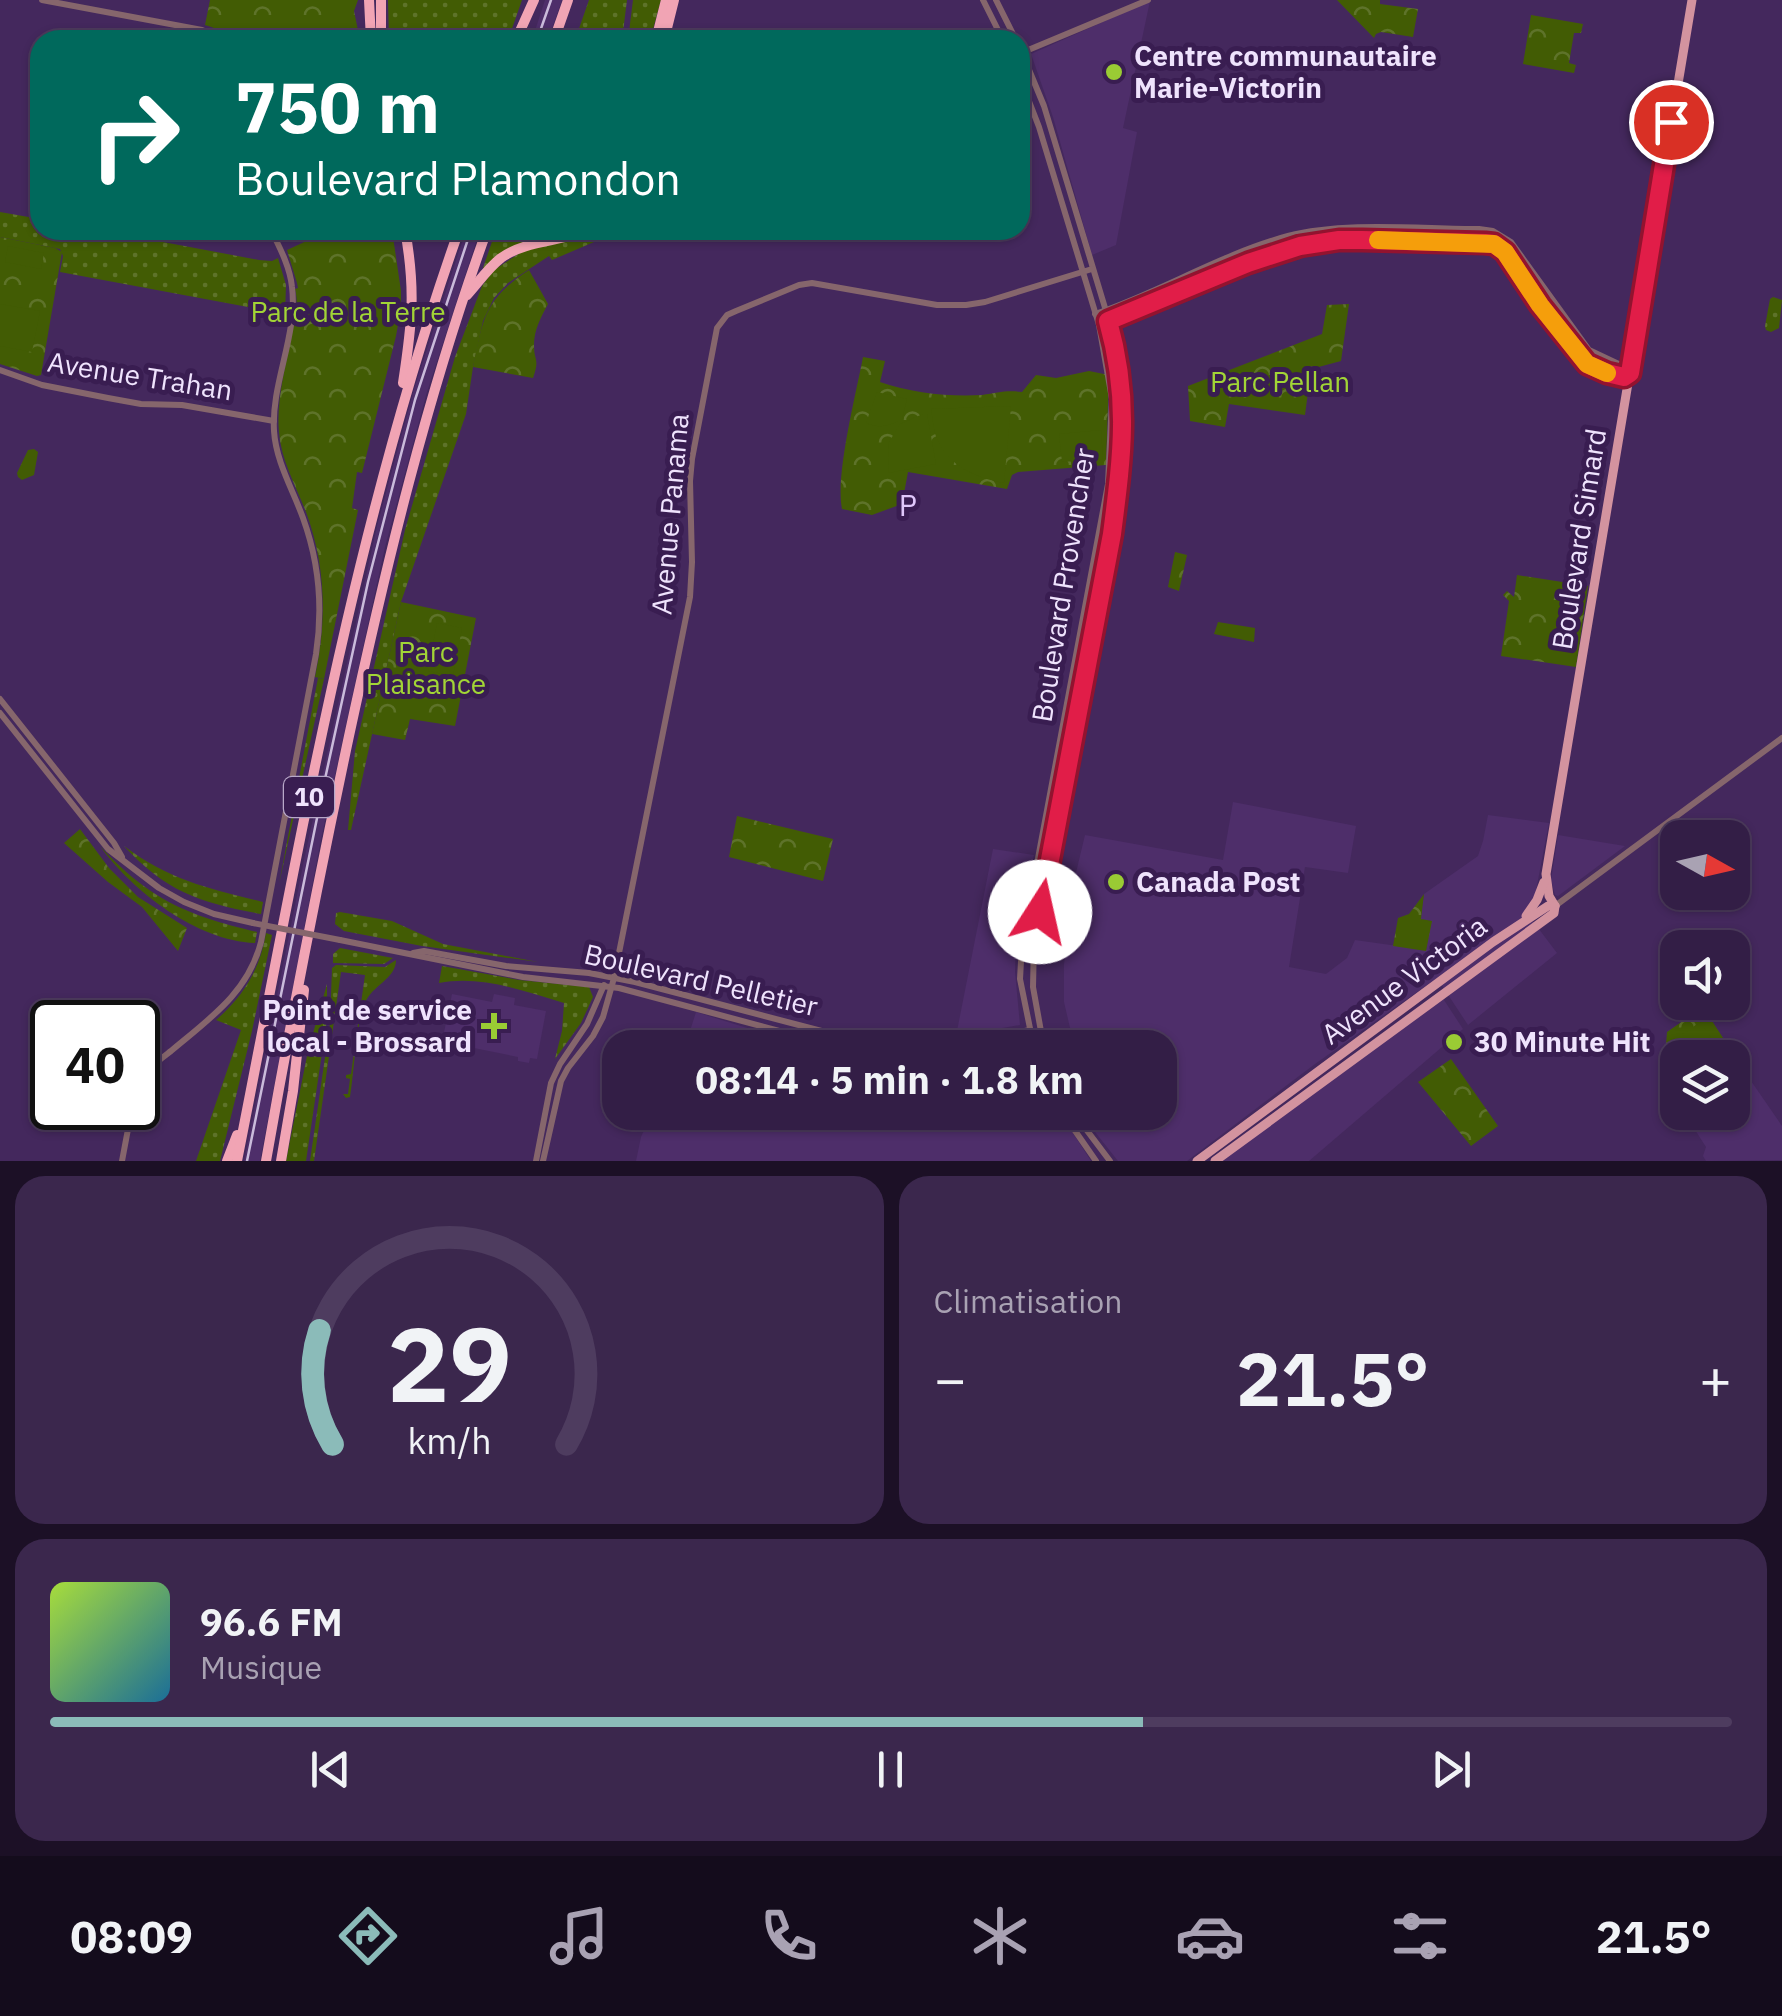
<!DOCTYPE html>
<html lang="fr">
<head>
<meta charset="utf-8">
<style>
	body { margin:0; font-family:"IBM Plex Sans",sans-serif; background:#3b274d; color:#f1f3f6; height:100vh; display:flex; flex-direction:column; font-size:38px; white-space:nowrap }
	* { box-sizing:border-box; margin:0 }
	p { font-size:32px; color:#a9a2b3 }
	.icon { flex:none; width:55px; height:55px; fill:none; stroke:currentColor; stroke-width:2; stroke-linecap:round; stroke-linejoin:round }
	.map { position:relative; height:1161px; overflow:hidden }
	.side { display:flex; flex-direction:column; gap:15px; padding:15px; background:#1c1026; flex:1 }
	.side>* { flex:none }
	.hud { position:absolute; left:30px; top:30px; width:1000px; height:210px; border-radius:30px; box-shadow:0 2px 8px #0004,0 0 0 2px #4e3c5f; background:#00695c; color:#fff; overflow:hidden }
	.needle { width:65px; rotate:98deg }
	.controls { position:absolute; left:1660px; top:820px; display:grid; gap:20px }
	.controls a { display:grid; place-items:center; width:90px; height:90px; border-radius:20px; background:#331e46; box-shadow:0 2px 8px #0004,0 0 0 2px #4e3c5f; font-size:50px }
	.speed { position:absolute; left:30px; top:1000px; display:flex; gap:20px; font-size:50px; font-weight:700; text-align:center }
	.speed>* { display:grid; place-content:center; width:130px; height:130px; border-radius:50%; background:#331e46; box-shadow:0 2px 8px #0004,0 0 0 2px #4e3c5f; line-height:1 }
	.speed .limit { border:5px solid #111; border-radius:15px; background:#fff; color:#111 }
	.pin { position:absolute; display:grid; place-items:center; width:85px; height:85px; color:#fff; margin:-42px; border:5px solid #fff; border-radius:50%; box-shadow:0 2px 10px #0007 }
	.me { position:absolute; width:110px; margin:-55px; rotate:10deg; stroke-linejoin:round; filter:drop-shadow(0 0 8px #0008) }
	.turn { display:flex; align-items:center; gap:35px; height:210px; padding:0 40px; font-size:45px }
	.turn .icon { width:130px; height:130px; stroke-width:2.5 }
	.turn b { display:block; font-size:70px; line-height:85px }
	.big { font-size:75px; font-weight:700; line-height:1.1 }
	.side .tile { flex:1; display:flex; flex-direction:column; justify-content:center; gap:15px; min-width:0; padding:0 35px; border-radius:30px; background:#3b274d }
	.side .dial { align-items:center; gap:0 }
	.dial svg { height:260px; overflow:visible; fill:none; stroke:#4e3c5f; stroke-width:7; stroke-linecap:round; text-anchor:middle }
	.dial text { fill:#f1f3f6; stroke:none }
	.song { display:flex; align-items:center; gap:30px }
	.cover { width:120px; height:120px; border-radius:15px; background:linear-gradient(135deg,hsl(80 70% 55%),hsl(200 70% 35%)) }
	.played { height:10px; border-radius:5px; background:linear-gradient(90deg,#8bbbb9 65%,#4e3c5f 65%) }
	.keys { display:flex; justify-content:space-around; direction:ltr }
	.heat { display:flex; justify-content:space-between; align-items:center; font-size:55px; direction:ltr }
	.side .tiles { flex:1; display:grid; gap:15px; grid-template-columns:1fr 1fr }
	.tile:last-child { grid-column:span 2 }
	.trip { position:absolute; left:602px; top:1030px; width:575px; height:100px; border-radius:30px; background:#331e46; box-shadow:0 2px 8px #0004,0 0 0 2px #4e3c5f; font-weight:700; line-height:100px; text-align:center }
	.menu { display:flex; height:160px; justify-content:space-around; align-items:center; background:#140c1c; color:#a9a2b3 }
	.menu .icon { width:70px; height:70px }
	.menu .active { color:#8bbbb9 }
	.menu b { font-size:45px; color:#f1f3f6 }
	.map>svg:first-child { display:block }
	.built { fill:#4e2e6a }
	.grass { fill:url(#grass-dots) }
	.park { fill:url(#park-crowns) }
	.pitch { fill:#425c04 }
	.lines { fill:none; stroke-linecap:round; stroke-linejoin:round }
	.minor { stroke:#86666c; stroke-width:6 }
	.major { stroke:#d3939f; stroke-width:9 }
	.highway { stroke:#f1a4b4; stroke-width:10 }
	.tram { stroke:#cabbdb; stroke-width:2.5 }
	.minor-bridge { stroke:#86666c; stroke-width:6 }
	.route-casing { stroke:#92132f; stroke-width:25 }
	.route { stroke:#e11d48; stroke-width:18 }
	.slow { stroke:#f59e0b; stroke-width:18 }
	.poi-dot { fill:#9acb34; stroke:#391d51; stroke-width:4 }
	.labels { text-anchor:middle; stroke-width:10; stroke-linejoin:round; paint-order:stroke }
	.shield { fill:#391d51; stroke:#b8a8c9; stroke-width:2.5 }
	.shield-label { font-size:25px; font-weight:bold; fill:#efe3fd }
	.poi-label { font-size:28px; font-weight:bold; fill:#efe3fd; stroke:#391d51; text-anchor:start }
	.park-label { font-size:28px; fill:#a2d536; stroke:#391d51 }
	.street-label { font-size:28px; fill:#efe3fd; stroke:#391d51 }
	.neighbourhood-label { font-size:30px; letter-spacing:2.5px; fill:#dfc7fa; stroke:#391d51 }
</style>
</head>
<body>
<div class="map">
<svg width="1782" height="1161" viewBox="0 0 1782 1161">
	<defs>
		<pattern id="grass-dots" width="8" height="8" patternUnits="userSpaceOnUse" patternTransform="scale(2.5)"><rect width="8" height="8" fill="#425c04"/><path d="M2 2h.1M6 6h.1" fill="none" stroke="#5e732a" stroke-width="1.8" stroke-linecap="round"/></pattern>
		<pattern id="park-crowns" width="20" height="18" patternUnits="userSpaceOnUse" patternTransform="scale(2.5)"><rect width="20" height="18" fill="#425c04"/><path d="M2 6a3 3 0 1 1 6 0M12 15a3 3 0 1 1 6 0" fill="none" stroke="#5e732a"/></pattern>
	</defs>
	<rect width="100%" height="100%" fill="#44285d"/>
	<g class="built">
		<path d="M545 0H562L548 40H532Z"/>
		<path d="M1150 1 1123 128 1137 132 1116 245 1092 255 1053 117 1031 54Z"/>
		<path d="M466 230H480L427 392 385 547 321 839 260 1161H244L304 860 377 526 414 389Z"/>
		<path d="M1233 802 1356 826 1348 873 1305 867 1289 967 1326 974 1347 958 1355 940 1426 950 1431 921 1420 919 1424 894 1478 856 1483 841 1488 815 1549 823 1534 901 1526 912 1557 953 1468 1025 1437 978 1315 1064 1187 1161H1118L1080 1113 1160 1112V1048L1049 1047 1045 1038 1071 1032 1064 1002V964L1074 881 1085 835 1223 860Z"/>
		<path d="M1558 835 1625 846 1558 896 1555 895 1551 880Z"/>
		<path d="M993 849 1034 855 1016 941 1015 972 1020 1025 956 1036Z"/>
		<path d="M452 994 492 1002 494 994 515 998 514 1005 546 1011 537 1059 530 1058 529 1063 518 1061V1057L469 1047 467 1052 457 1050V1045L442 1042Z"/>
		<path d="M1442 997 1463 1029 1309 1161H1220Z"/>
		<path d="M696 1012 808 1047H812H685Z"/>
		<path d="M1749 1078 1782 1126V1160L1706 1161 1703 1156 1706 1147 1690 1122 1703 1113 1732 1112 1733 1090Z"/>
		<path d="M652 1112 1060 1113 1091 1161H636L641 1137Z"/>
	</g>
	<g class="grass">
		<path d="M388 0H522L508 40H389Z"/>
		<path d="M589 0H627L622 40H575Z"/>
		<path d="M633 0H661L650 40H628Z"/>
		<path d="M0 212 40 219V230H99L259 260 272 261 278 258 286 285 285 314 60 272 63 256 60 249 0 237Z"/>
		<path d="M496 230H579L520 245 486 268H483Z"/>
		<path d="M595 230H622L552 260 549 256 508 283 494 298 483 321 473 367 466 414 401 602 351 830H348L355 751 405 530 455 357 482 286 494 270 523 251Z"/>
		<path d="M1773 297 1782 300 1779 328 1771 332 1766 330 1765 326 1770 299Z"/>
		<path d="M318 678 324 679 279 884Z"/>
		<path d="M100 846C150 900 186 915 257 932L255 943C197 941 132 891 100 846Z"/>
		<path d="M124 846C169 880 210 889 263 902L261 914C201 903 166 892 124 846Z"/>
		<path d="M340 912 392 921 443 944 538 962 422 946 344 931 335 924 336 913Z"/>
		<path d="M266 933 272 935 252 1031 220 1161H196L241 1030 216 1020C244 996 260 969 266 933Z"/>
		<path d="M340 948 393 958 384 964 333 963V954Z"/>
		<path d="M396 960C396 979 372 985 365 1003 356 1024 354 1073 350 1097L346 1098 343 1094H348L350 1079 346 1078V1075L351 1074 365 975 341 972 314 1161H310L330 1023 332 968 336 965 385 967Z"/>
		<path d="M442 966 519 980 589 987 593 997 581 1023 555 1059 562 1031 564 1003C524 991 481 975 439 983Z"/>
		<path d="M327 984V1019L306 1161H286L308 1051Z"/>
	</g>
	<g class="park">
		<path d="M210 0H358L354 11 360 40H274L270 32C243 51 231 32 205 25Z"/>
		<path d="M1337 0H1380V4L1418 9 1413 37 1381 32 1376 34 1374 38Z"/>
		<path d="M1531 15 1583 24 1581 33H1574L1569 63 1576 65 1574 73 1523 64Z"/>
		<path d="M310 230H392L401 291V308L396 336 362 473 357 472 352 508 358 510 324 679 315 677C327 621 326 566 306 512 296 486 281 460 279 432 276 400 286 365 292 334 295 319 299 303 295 289L298 288 297 283 287 250 313 238Z"/>
		<path d="M0 237 55 248 62 252 41 375 37 376 0 364Z"/>
		<path d="M529 270 548 304C541 317 534 330 534 345 534 362 540 358 533 378L473 367C483 318 485 299 529 270Z"/>
		<path d="M1349 304 1341 361 1311 369 1305 415 1229 404 1225 427 1190 421 1188 386 1322 334 1327 305Z"/>
		<path d="M863 357 885 361 880 382C912 393 949 397 982 395 998 393 1005 390 1022 392L1036 375 1056 378 1089 371 1109 375 1106 465 1018 472 1012 475 1007 489 908 472 902 504 872 515 842 509C835 476 856 394 863 357Z"/>
		<path d="M34 449 38 452 34 475 22 480 18 477 17 473 28 450Z"/>
		<path d="M1175 552 1187 555 1179 591 1168 587Z"/>
		<path d="M1517 575 1588 586 1576 667 1501 656 1509 601 1503 595 1507 591 1514 597Z"/>
		<path d="M401 602 476 618 455 726 410 719 405 740 372 734Z"/>
		<path d="M1218 622 1255 628 1254 642 1214 634Z"/>
		<path d="M737 816 833 839 823 881 729 857Z"/>
		<path d="M80 829 109 868 138 897 187 928 178 951 142 907 108 882 64 843Z"/>
		<path d="M1424 894 1421 919 1432 921 1426 951 1393 946 1398 918 1409 914Z"/>
		<path d="M1703 1007 1749 1078 1733 1090 1732 1058H1678L1677 1062 1666 1045 1667 1032Z"/>
		<path d="M1451 1059 1498 1126 1471 1146 1418 1082Z"/>
	</g>
	<g class="pitch">
		<path d="M8 246 44 253 41 269 5 262Z"/>
		<path d="M0 304 40 311 32 352 0 346Z"/>
		<path d="M877 392 907 399 902 419C889 426 880 429 866 423Z"/>
		<path d="M1011 406 1004 483C977 478 950 467 938 441 933 431 933 419 931 409Z"/>
		<path d="M923 414H927L936 464 888 473 889 442 900 424Z"/>
		<path d="M1101 430 1103 459 1062 462 1059 434Z"/>
		<path d="M437 623 462 628 453 676 428 671Z"/>
		<path d="M1700 1022 1725 1057H1680L1670 1043Z"/>
	</g>
	<g class="lines">
		<g class="minor">
			<path d="M42 0 202 30 226 40"/>
			<path d="M983 0 1003 40"/>
			<path d="M996 0 1016 40"/>
			<path d="M1020 48 1044 106 1109 321 1124 399V429L1112 534 1034 942 1033 987 1044 1048"/>
			<path d="M1021 53 1148 0"/>
			<path d="M1020 78 1039 127 1099 325 1112 399 1108 484 1022 944 1020 979 1034 1048"/>
			<path d="M1095 314C1161 292 1221 254 1288 236 1345 221 1419 229 1479 229L1493 231 1511 242 1589 350 1625 367 1629 372"/>
			<path d="M1099 325 1249 263 1300 246 1348 240 1485 243 1494 244 1505 253 1541 305 1587 364 1607 373 1625 377 1629 374"/>
			<path d="M0 370 42 385 108 398 141 404 182 405 274 421"/>
			<path d="M0 699 114 843 122 857"/>
			<path d="M0 713 108 849 159 888 184 902 214 914 253 923"/>
			<path d="M1555 906 1782 738"/>
			<path d="M340 940 523 977 619 988 843 1048"/>
			<path d="M413 953 424 951 506 966 589 973 635 982 833 1034C907 1047 957 1044 1030 1030"/>
			<path d="M995 1048 1041 1038"/>
			<path d="M138 1085C145 1070 158 1061 171 1051 209 1019 248 993 261 942L316 654C323 608 319 562 303 518 293 490 276 462 274 431 271 383 298 335 292 287 290 267 280 248 271 230"/>
			<path d="M1062 1112 1096 1161"/>
			<path d="M1073 1112 1110 1161"/>
			<path d="M122 1161 132 1108"/>
			<path d="M536 1161 551 1083 560 1064 587 1024 604 985"/>
			<path d="M543 1161 561 1081 568 1068 593 1036 603 1017 614 978 690 597 692 562 690 481 692 459 717 328 727 315 736 311 799 285 812 283 937 305H966L985 302 1092 269"/>
		</g>
		<g class="major">
			<path d="M1555 906 1549 896 1546 874 1692 0"/>
			<path d="M1526 916 1537 900 1544 882"/>
			<path d="M1197 1161 1493 942 1548 906H1555"/>
			<path d="M1215 1161 1554 913 1555 906"/>
		</g>
		<g class="highway">
			<path d="M369 0 371 40"/>
			<path d="M381 0V40"/>
			<path d="M516 40 534 0"/>
			<path d="M554 40 568 0"/>
			<path d="M656 40 666 0"/>
			<path d="M664 40 674 0"/>
			<path d="M467 295C478 283 488 268 501 258 526 240 560 242 588 230"/>
			<path d="M403 383C412 324 416 290 405 230"/>
			<path d="M227 1161 237 1135"/>
			<path d="M237 1161C299 848 352 532 459 230"/>
			<path d="M266 1161C291 1019 319 877 349 736 386 565 427 395 487 230"/>
			<path d="M281 1161 293 1091 304 990"/>
		</g>
		<g class="tram">
			<path d="M537 40 551 0"/>
			<path d="M247 1161 325 779 368 582 415 400 471 230"/>
		</g>
		<path class="minor-bridge" d="M253 923 340 940"/>
	</g>
	<g class="lines">
		<g class="route-casing">
			<path id="route" d="M1040 912 1112 534C1122 456 1130 399 1108 321L1248 263 1300 246 1339 240H1362L1485 243 1494 244 1505 252 1540 305 1587 364 1607 373 1624 377 1630 373 1671 122"/>
		</g>
		<use href="#route" class="route"/>
		<path class="slow" d="M1378 240 1494 244 1505 252 1540 305 1587 364 1607 373"/>
	</g>
	<g class="poi-dot">
		<circle cx="1114" cy="72" r="10"/>
		<circle cx="1116" cy="882" r="10"/>
		<path d="M489 1011h10v10h10v10h-10v10h-10v-10h-10v-10h10z"/>
		<circle cx="1454" cy="1042" r="10"/>
	</g>
	<g class="labels">
		<rect class="shield" x="284" y="777" width="50" height="40" rx="8"/>
		<g class="shield-label">
			<text x="309" y="806">10</text>
		</g>
		<g class="poi-label">
			<text x="1134" y="66">Centre communautaire<tspan x="1134" dy="32">Marie-Victorin</tspan></text>
			<text x="1136" y="892">Canada Post</text>
			<text x="472" y="1020" text-anchor="end">Point de service<tspan x="472" dy="32">local - Brossard</tspan></text>
			<text x="1474" y="1052">30 Minute Hit</text>
		</g>
		<g class="park-label">
			<text x="348" y="322">Parc de la Terre</text>
			<text x="1280" y="392">Parc Pellan</text>
			<text x="426" y="662">Parc<tspan x="426" dy="32">Plaisance</tspan></text>
		</g>
		<g class="street-label">
			<text transform="translate(140 376) rotate(9)" y="10">Avenue Trahan</text>
			<text transform="translate(670 514) rotate(-85)" y="10">Avenue Panama</text>
			<text transform="translate(1579 539) rotate(-81)" y="10">Boulevard Simard</text>
			<text transform="translate(1063 585) rotate(-81)" y="10">Boulevard Provencher</text>
			<text transform="translate(701 980) rotate(13)" y="10">Boulevard Pelletier</text>
			<text transform="translate(1404 980) rotate(-36)" y="10">Avenue Victoria</text>
		</g>
		<g class="neighbourhood-label">
			<text x="909" y="516">P</text>
		</g>
	</g>
</svg>
<div class="controls">
<a><svg class="needle" viewBox="-14 -14 28 28"><path d="M0-13l5 13h-10z" fill="#e53935"/><path d="M0 13l5-13h-10z" fill="#a9a2b3"/></svg></a>
<a><svg class="icon" aria-label="sound" viewBox="0 0 24 24"><path d="M4 9h4l5-4v14l-5-4H4zM17 9q2 3 0 6"/></svg></a>
<a><svg class="icon" aria-label="layers" viewBox="0 0 24 24"><path d="M12 4l9 5-9 5-9-5zM3 14l9 5 9-5"/></svg></a>
</div>
<div class="speed"><div class="limit">40</div></div>
<div class="pin" style="left:1671px;top:122px;background:#d93025"><svg class="icon" aria-label="arrive" viewBox="0 0 24 24"><path d="M6 21V4h12l-3 4 3 4H6"/></svg></div>
<svg class="me" style="left:1040px;top:912px" viewBox="-20 -20 40 40"><circle r="19" fill="#fff"/><path d="M0-13L10 11 0 6-10 11z" fill="#e11d48"/></svg>
<div class="trip">08:14 · 5 min · 1.8 km</div>
<div class="hud">
<div class="turn"><svg class="icon" aria-label="right" viewBox="0 0 24 24"><path d="M7 20v-9h11M14 6l5 5-5 5"/></svg><div><b>750 m</b>Boulevard Plamondon</div></div>
</div>
</div>
<section class="side">
<div class="tiles">
<div class="tile dial"><svg viewBox="0 0 100 80">
<path d="M14 69A42 42 0 1 1 86 69"/>
<path d="M14 69A42 42 0 0 1 10 34" stroke="#8bbbb9"/>
<text x="50" y="56" font-size="32" font-weight="700">29</text>
<text x="50" y="72" font-size="11">km/h</text>
</svg></div>
<div class="tile"><p>Climatisation</p>
<div class="heat"><a>−</a><b class="big">21.5°</b><a>+</a></div>
</div>
<div class="tile">
<div class="song"><i class="cover"></i><div><b>96.6 FM</b><p>Musique</p></div></div>
<div class="played"></div>
<div class="keys"><svg class="icon" aria-label="previous" viewBox="0 0 24 24"><path d="M18 5L8 12l10 7zM5 5v14"/></svg><svg class="icon" aria-label="pause" viewBox="0 0 24 24"><path d="M8 5v14M16 5v14"/></svg><svg class="icon" aria-label="next" viewBox="0 0 24 24"><path d="M6 5l10 7-10 7zM19 5v14"/></svg></div>
</div>
</div>
</section>
<nav class="menu">
<b>08:09</b>
<svg class="icon active" aria-label="directions" viewBox="0 0 24 24"><path d="M12 3l9 9-9 9-9-9zM9 14v-3h6M13 9l2 2-2 2"/></svg>
<svg class="icon" aria-label="music" viewBox="0 0 24 24"><path d="M9 18V5l10-2v13"/><circle cx="6" cy="18" r="3"/><circle cx="16" cy="16" r="3"/></svg>
<svg class="icon" aria-label="phone" viewBox="0 0 24 24"><path d="M5 4h4l2 5-3 2q2 4 5 5l2-3 5 2v4C11 20 4 13 5 4z"/></svg>
<svg class="icon" aria-label="climate" viewBox="0 0 24 24"><path d="M12 3v18M4 7l16 10M4 17L20 7"/></svg>
<svg class="icon" aria-label="car" viewBox="0 0 24 24"><path d="M5 17H2v-5l4-1 3-4h7l3 4 3 1v5h-3M9 17h6M6 11h13"/><circle cx="7" cy="17" r="2"/><circle cx="17" cy="17" r="2"/></svg>
<svg class="icon" aria-label="filters" viewBox="0 0 24 24"><path d="M4 7h16M4 17h16"/><circle cx="9" cy="7" r="2"/><circle cx="15" cy="17" r="2"/></svg>
<b>21.5°</b>
</nav>
</body>
</html>
